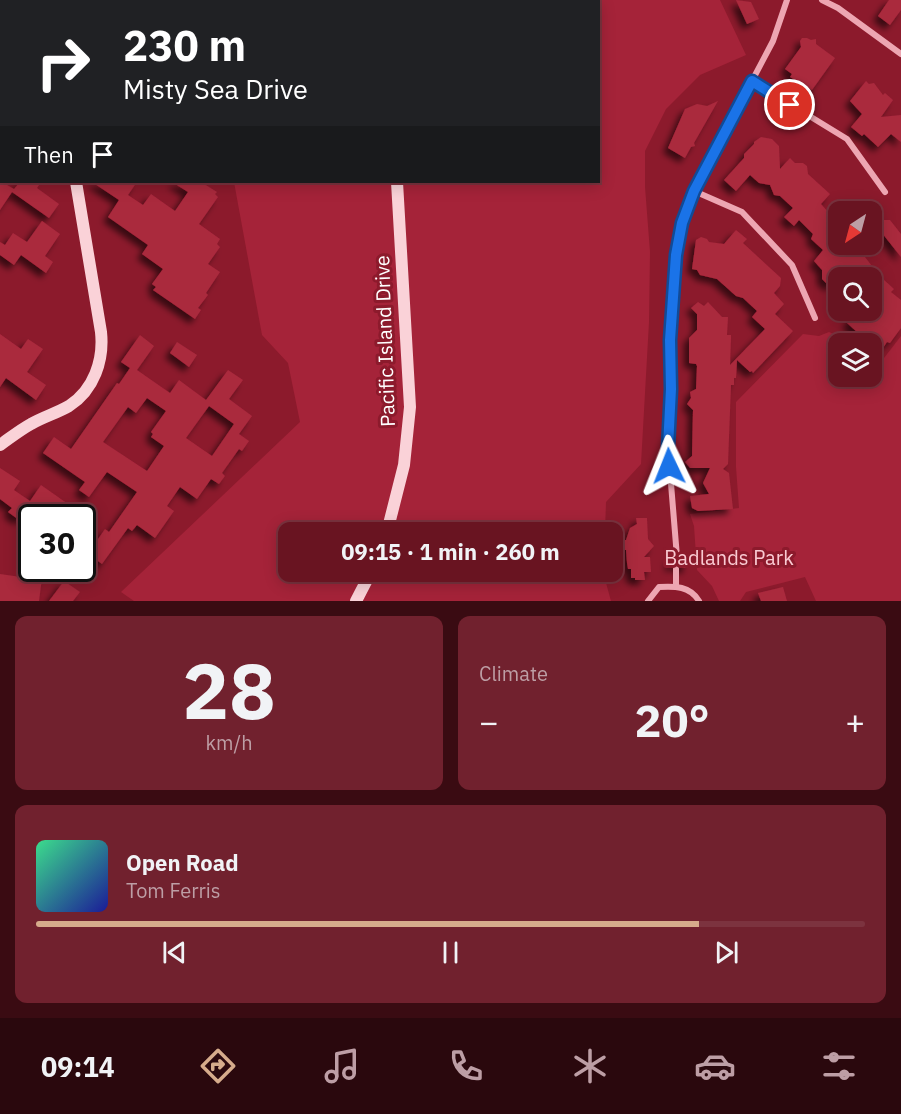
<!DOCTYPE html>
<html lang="en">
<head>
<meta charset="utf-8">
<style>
	body { margin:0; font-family:"IBM Plex Sans",sans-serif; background:#71212e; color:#f1f3f6; height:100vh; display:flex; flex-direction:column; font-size:22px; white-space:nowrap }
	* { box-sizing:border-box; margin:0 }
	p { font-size:20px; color:#bd9ea5 }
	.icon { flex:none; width:33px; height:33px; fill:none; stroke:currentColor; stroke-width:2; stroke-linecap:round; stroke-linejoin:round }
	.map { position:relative; height:601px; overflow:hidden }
	.panel { display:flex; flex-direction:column; gap:15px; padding:15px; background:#3a0b12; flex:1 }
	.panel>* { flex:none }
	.hud { position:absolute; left:0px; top:0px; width:600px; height:183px; box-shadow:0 3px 15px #0003,0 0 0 2px #7c333f; background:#202124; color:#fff; overflow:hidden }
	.needle { width:39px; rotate:216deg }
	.controls { position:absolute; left:828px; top:201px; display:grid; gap:12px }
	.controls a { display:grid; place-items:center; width:54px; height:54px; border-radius:12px; background:#691421; box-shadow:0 3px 15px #0003,0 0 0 2px #7c333f; font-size:30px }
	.speed { position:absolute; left:18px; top:504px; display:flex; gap:12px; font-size:30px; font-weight:700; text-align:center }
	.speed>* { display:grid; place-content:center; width:78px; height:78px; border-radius:50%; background:#691421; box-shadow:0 3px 15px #0003,0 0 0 2px #7c333f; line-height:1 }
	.speed .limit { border:3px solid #111; border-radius:9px; background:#fff; color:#111 }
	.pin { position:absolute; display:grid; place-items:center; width:51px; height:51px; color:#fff; margin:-26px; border:3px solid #fff; border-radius:50%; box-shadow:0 2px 6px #0007 }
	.me { position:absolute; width:66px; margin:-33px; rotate:358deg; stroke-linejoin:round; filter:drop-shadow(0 0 4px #0008) }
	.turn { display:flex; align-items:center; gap:21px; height:126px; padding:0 24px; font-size:27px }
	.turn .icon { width:78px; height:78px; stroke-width:2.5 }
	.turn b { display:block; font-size:42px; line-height:51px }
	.then { display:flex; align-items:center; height:57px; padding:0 24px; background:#0003; gap:12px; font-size:22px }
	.big { font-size:45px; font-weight:800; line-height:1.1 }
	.panel .tile { flex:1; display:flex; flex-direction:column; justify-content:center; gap:9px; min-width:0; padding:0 21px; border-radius:12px; background:#71212e }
	.panel .dial { align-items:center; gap:0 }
	.dial b { font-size:78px; line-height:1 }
	.song { display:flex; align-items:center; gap:18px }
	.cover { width:72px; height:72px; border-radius:9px; background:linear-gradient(135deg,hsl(150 70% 55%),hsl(240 70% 35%)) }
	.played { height:6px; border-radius:3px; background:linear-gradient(90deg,#d6ab8b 80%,#7c333f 80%) }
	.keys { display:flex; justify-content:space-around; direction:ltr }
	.heat { display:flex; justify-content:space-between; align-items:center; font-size:33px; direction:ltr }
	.panel .tiles { flex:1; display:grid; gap:15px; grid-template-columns:1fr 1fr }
	.tile:last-child { grid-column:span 2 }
	.trip { position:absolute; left:278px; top:522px; width:345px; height:60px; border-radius:12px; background:#691421; box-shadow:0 3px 15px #0003,0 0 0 2px #7c333f; font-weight:800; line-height:60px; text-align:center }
	.tabs { display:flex; height:96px; justify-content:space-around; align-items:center; background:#2a080d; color:#bd9ea5 }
	.tabs .icon { width:42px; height:42px }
	.tabs .selected { color:#d6ab8b }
	.tabs b { font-size:27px; color:#f1f3f6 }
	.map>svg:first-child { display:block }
	.green { fill:#a52339 }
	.building { fill:#aa293e; fill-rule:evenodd; filter:url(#shadow) }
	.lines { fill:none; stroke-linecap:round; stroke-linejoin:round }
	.street { stroke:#eda6b2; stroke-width:6 }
	.secondary { stroke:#fad2d8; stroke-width:12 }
	.route-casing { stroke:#114b97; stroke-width:15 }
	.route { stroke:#1a73e8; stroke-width:10 }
	.labels { text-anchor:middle; stroke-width:6; stroke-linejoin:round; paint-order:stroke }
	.street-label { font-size:20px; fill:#fff; stroke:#8c1a2c }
	.park-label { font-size:20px; fill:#facbd3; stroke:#8c1a2c }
</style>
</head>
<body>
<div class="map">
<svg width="901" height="601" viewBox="0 0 901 601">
	<defs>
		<filter id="shadow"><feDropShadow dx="-5" dy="5" stdDeviation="3" flood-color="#0009"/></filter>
	</defs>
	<rect width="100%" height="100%" fill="#8c1a2c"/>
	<g class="green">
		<path d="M201 0H720L746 55 700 75 666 109 645 151V187L650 252 649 322 641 464 606 502 605 532H288V572H603L611 601H134L121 592 300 422 288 363 262 335 234 182H598V2Z"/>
		<path d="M829 332 853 343 838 344V376H872V352L884 358 901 336V601H816L805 577 746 592 740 601H719L712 586 697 570 694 526 690 514 739 508 736 467V402L803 334 819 336Z"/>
	</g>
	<g class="building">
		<path d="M736 0 751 2 759 19 747 24Z"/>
		<path d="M889 0H901V10L890 25 878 16Z"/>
		<path d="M802 38H807L811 40 816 39V44L835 58 812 90 790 77 792 74 785 69 801 47 800 41Z"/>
		<path d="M866 81 869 84 874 83 883 95 885 93 893 100 881 117 901 115V142L891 134 878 147 864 134 862 136 851 127 862 114 850 101Z"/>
		<path d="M718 101 694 143 695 146 691 147 685 158 668 148 685 109 697 104 707 106Z"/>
		<path d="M761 137 772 139 779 146 780 169 790 158 795 163H803L807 166 808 174 830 194 821 204 838 223V244H847L861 252 872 266 862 278H846L842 274 832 285H828L822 279V270L814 261 823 250 811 239 813 234 799 220 794 226 784 217 793 208 780 196 774 195 770 185 759 183 750 175 736 191 724 180 744 158V154L754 144V142Z"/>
		<path d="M0 178 2 182 14 189 20 182H41L37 188 59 204 49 218 12 192 0 210Z"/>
		<path d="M92 182H137L128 195 143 205 151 194 175 211 188 192 172 182H201L217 192 215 194 218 197 199 224 220 239 217 244 220 247 208 264 220 272 206 293 208 295 198 308 201 310 195 319 153 290 156 287 152 284 163 269 142 254 148 245 108 217 119 200Z"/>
		<path d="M878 220H890L901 234V257L878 228Z"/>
		<path d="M42 221 60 234 45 256 53 262 46 273 21 255 14 265 0 255V242L5 245 13 233 27 242Z"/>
		<path d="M736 230 747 239 743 243 781 278 780 286 774 293 784 304 775 314 793 331 753 373 752 371 750 372 737 360 736 378H734V385H731L728 464 723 469 729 473 733 509 698 511 692 508 690 496 709 494 703 483 710 468H690L685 462 692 456 693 410 687 404 691 398 690 392 696 389 697 366 696 364 689 363V338L697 330V314L691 308 698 302 704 306 708 302 722 317H728L727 335H731V339L730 365 765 329 752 317 757 311 743 298 736 296 717 279 700 275 697 270 692 269 696 240 701 237 707 239 709 242 724 244Z"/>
		<path d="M872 269 894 289 891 292 901 300V328L890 343 887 342 883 348 860 331 858 333 847 323 854 316 851 310H872Z"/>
		<path d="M0 334 21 349 28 339 43 349 27 372 46 385 36 400 6 378 0 387Z"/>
		<path d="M140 335 154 346 137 370 170 393 179 380 206 400 228 370 243 380 229 399 252 416 239 434 249 441 242 451 239 449 222 473 225 476 219 484 211 479 197 499 180 487 167 506 174 511 155 538 137 525 132 531 128 528 102 564 91 556 82 568V543L91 549 105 529 109 532 137 492 107 472 89 497 79 490 85 482 43 453 54 437 71 449 117 383 119 384 130 368 121 362ZM147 398 166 411 151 432 153 434 151 437 164 446 147 471 103 442 128 407 136 413ZM209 406 234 424 212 456 186 438Z"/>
		<path d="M177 342 197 355 189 367 170 353Z"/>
		<path d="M0 468 20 481 14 490 30 501 41 485 88 518H65L53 509 47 518H32V523L22 516 19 520 8 512 12 508 0 499Z"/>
		<path d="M636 518H647L648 539 654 546 644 557H650L651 572H644L645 580H635V578H631V569H628L627 563 626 550H623V540H626L630 528 637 524Z"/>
		<path d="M670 557 677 562 680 561 682 557H687L688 568H681L675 564 670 568Z"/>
		<path d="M0 574 28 578V576L42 578 39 601H0Z"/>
		<path d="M64 581 80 592 73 601H49Z"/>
		<path d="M783 587 787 601H761L758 593Z"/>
	</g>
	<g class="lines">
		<g class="street">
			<path d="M822 0 838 8 901 54"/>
			<path d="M752 81 847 139 885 192"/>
			<path d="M694 191 742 212 792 265 815 318"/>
			<path d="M677 557 668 447 671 389 670 340 676 255 682 223 694 191 773 41 787 0"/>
			<path d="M676 586V569"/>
			<path d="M648 601 659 587C675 586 690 586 699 601"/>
		</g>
		<g class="secondary">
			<path d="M393 2V0"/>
			<path d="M0 106 2 105"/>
			<path d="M0 445C10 438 20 430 31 424 43 417 57 413 69 406 94 390 104 360 101 332L76 182"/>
			<path d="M387 532 404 465 410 407 397 182"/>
			<path d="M356 601 371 572"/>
		</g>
	</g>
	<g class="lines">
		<g class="route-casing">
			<path id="route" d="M669 466 668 447 671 389 670 340 676 255 682 223 694 191 752 81 790 105"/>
		</g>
		<use href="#route" class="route"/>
	</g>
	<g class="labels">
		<g class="street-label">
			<text transform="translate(385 341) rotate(-92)" y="7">Pacific Island Drive</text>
		</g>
		<g class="park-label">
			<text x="729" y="565">Badlands Park</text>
		</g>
	</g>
</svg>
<div class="controls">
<a><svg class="needle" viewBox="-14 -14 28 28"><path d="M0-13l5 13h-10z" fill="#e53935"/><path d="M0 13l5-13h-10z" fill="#bd9ea5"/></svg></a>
<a><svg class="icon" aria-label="search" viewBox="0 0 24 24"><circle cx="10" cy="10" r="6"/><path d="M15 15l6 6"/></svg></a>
<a><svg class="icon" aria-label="layers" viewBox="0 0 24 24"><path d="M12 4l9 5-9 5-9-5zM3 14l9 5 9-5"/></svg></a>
</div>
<div class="speed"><div class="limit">30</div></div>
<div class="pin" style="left:790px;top:105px;background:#d93025"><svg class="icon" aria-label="arrive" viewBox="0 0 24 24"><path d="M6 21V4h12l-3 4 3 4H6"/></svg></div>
<svg class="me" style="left:669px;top:466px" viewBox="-20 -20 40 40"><path d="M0-17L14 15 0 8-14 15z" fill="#1a73e8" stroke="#fff" stroke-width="4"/></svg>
<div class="trip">09:15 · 1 min · 260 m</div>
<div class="hud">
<div class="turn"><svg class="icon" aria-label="right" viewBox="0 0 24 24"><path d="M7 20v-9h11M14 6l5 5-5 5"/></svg><div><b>230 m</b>Misty Sea Drive</div></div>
<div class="then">Then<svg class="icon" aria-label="arrive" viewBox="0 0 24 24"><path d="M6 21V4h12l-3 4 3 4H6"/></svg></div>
</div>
</div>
<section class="panel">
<div class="tiles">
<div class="tile dial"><b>28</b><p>km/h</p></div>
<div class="tile"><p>Climate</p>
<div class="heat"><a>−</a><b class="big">20°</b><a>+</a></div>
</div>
<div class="tile">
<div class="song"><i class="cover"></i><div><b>Open Road</b><p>Tom Ferris</p></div></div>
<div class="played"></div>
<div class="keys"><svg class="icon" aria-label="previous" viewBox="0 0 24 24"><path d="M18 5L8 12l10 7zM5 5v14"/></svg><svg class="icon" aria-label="pause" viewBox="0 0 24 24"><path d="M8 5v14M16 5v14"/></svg><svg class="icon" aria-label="next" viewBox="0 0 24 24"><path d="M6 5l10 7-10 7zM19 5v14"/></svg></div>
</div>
</div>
</section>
<nav class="tabs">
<b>09:14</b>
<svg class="icon selected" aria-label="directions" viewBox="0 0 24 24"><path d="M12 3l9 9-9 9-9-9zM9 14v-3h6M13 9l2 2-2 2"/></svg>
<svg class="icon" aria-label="music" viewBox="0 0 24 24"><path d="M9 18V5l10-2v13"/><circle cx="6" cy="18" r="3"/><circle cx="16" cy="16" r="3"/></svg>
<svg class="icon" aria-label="phone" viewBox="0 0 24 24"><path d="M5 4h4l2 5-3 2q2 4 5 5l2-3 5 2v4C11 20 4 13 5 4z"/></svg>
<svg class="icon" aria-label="climate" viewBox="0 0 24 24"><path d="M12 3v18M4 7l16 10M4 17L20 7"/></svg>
<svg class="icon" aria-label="car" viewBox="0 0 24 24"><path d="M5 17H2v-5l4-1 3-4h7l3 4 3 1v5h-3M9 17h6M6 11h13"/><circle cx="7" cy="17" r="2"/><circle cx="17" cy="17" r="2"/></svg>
<svg class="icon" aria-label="filters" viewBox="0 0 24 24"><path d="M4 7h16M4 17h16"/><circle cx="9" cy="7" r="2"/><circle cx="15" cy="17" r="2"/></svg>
</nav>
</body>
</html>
